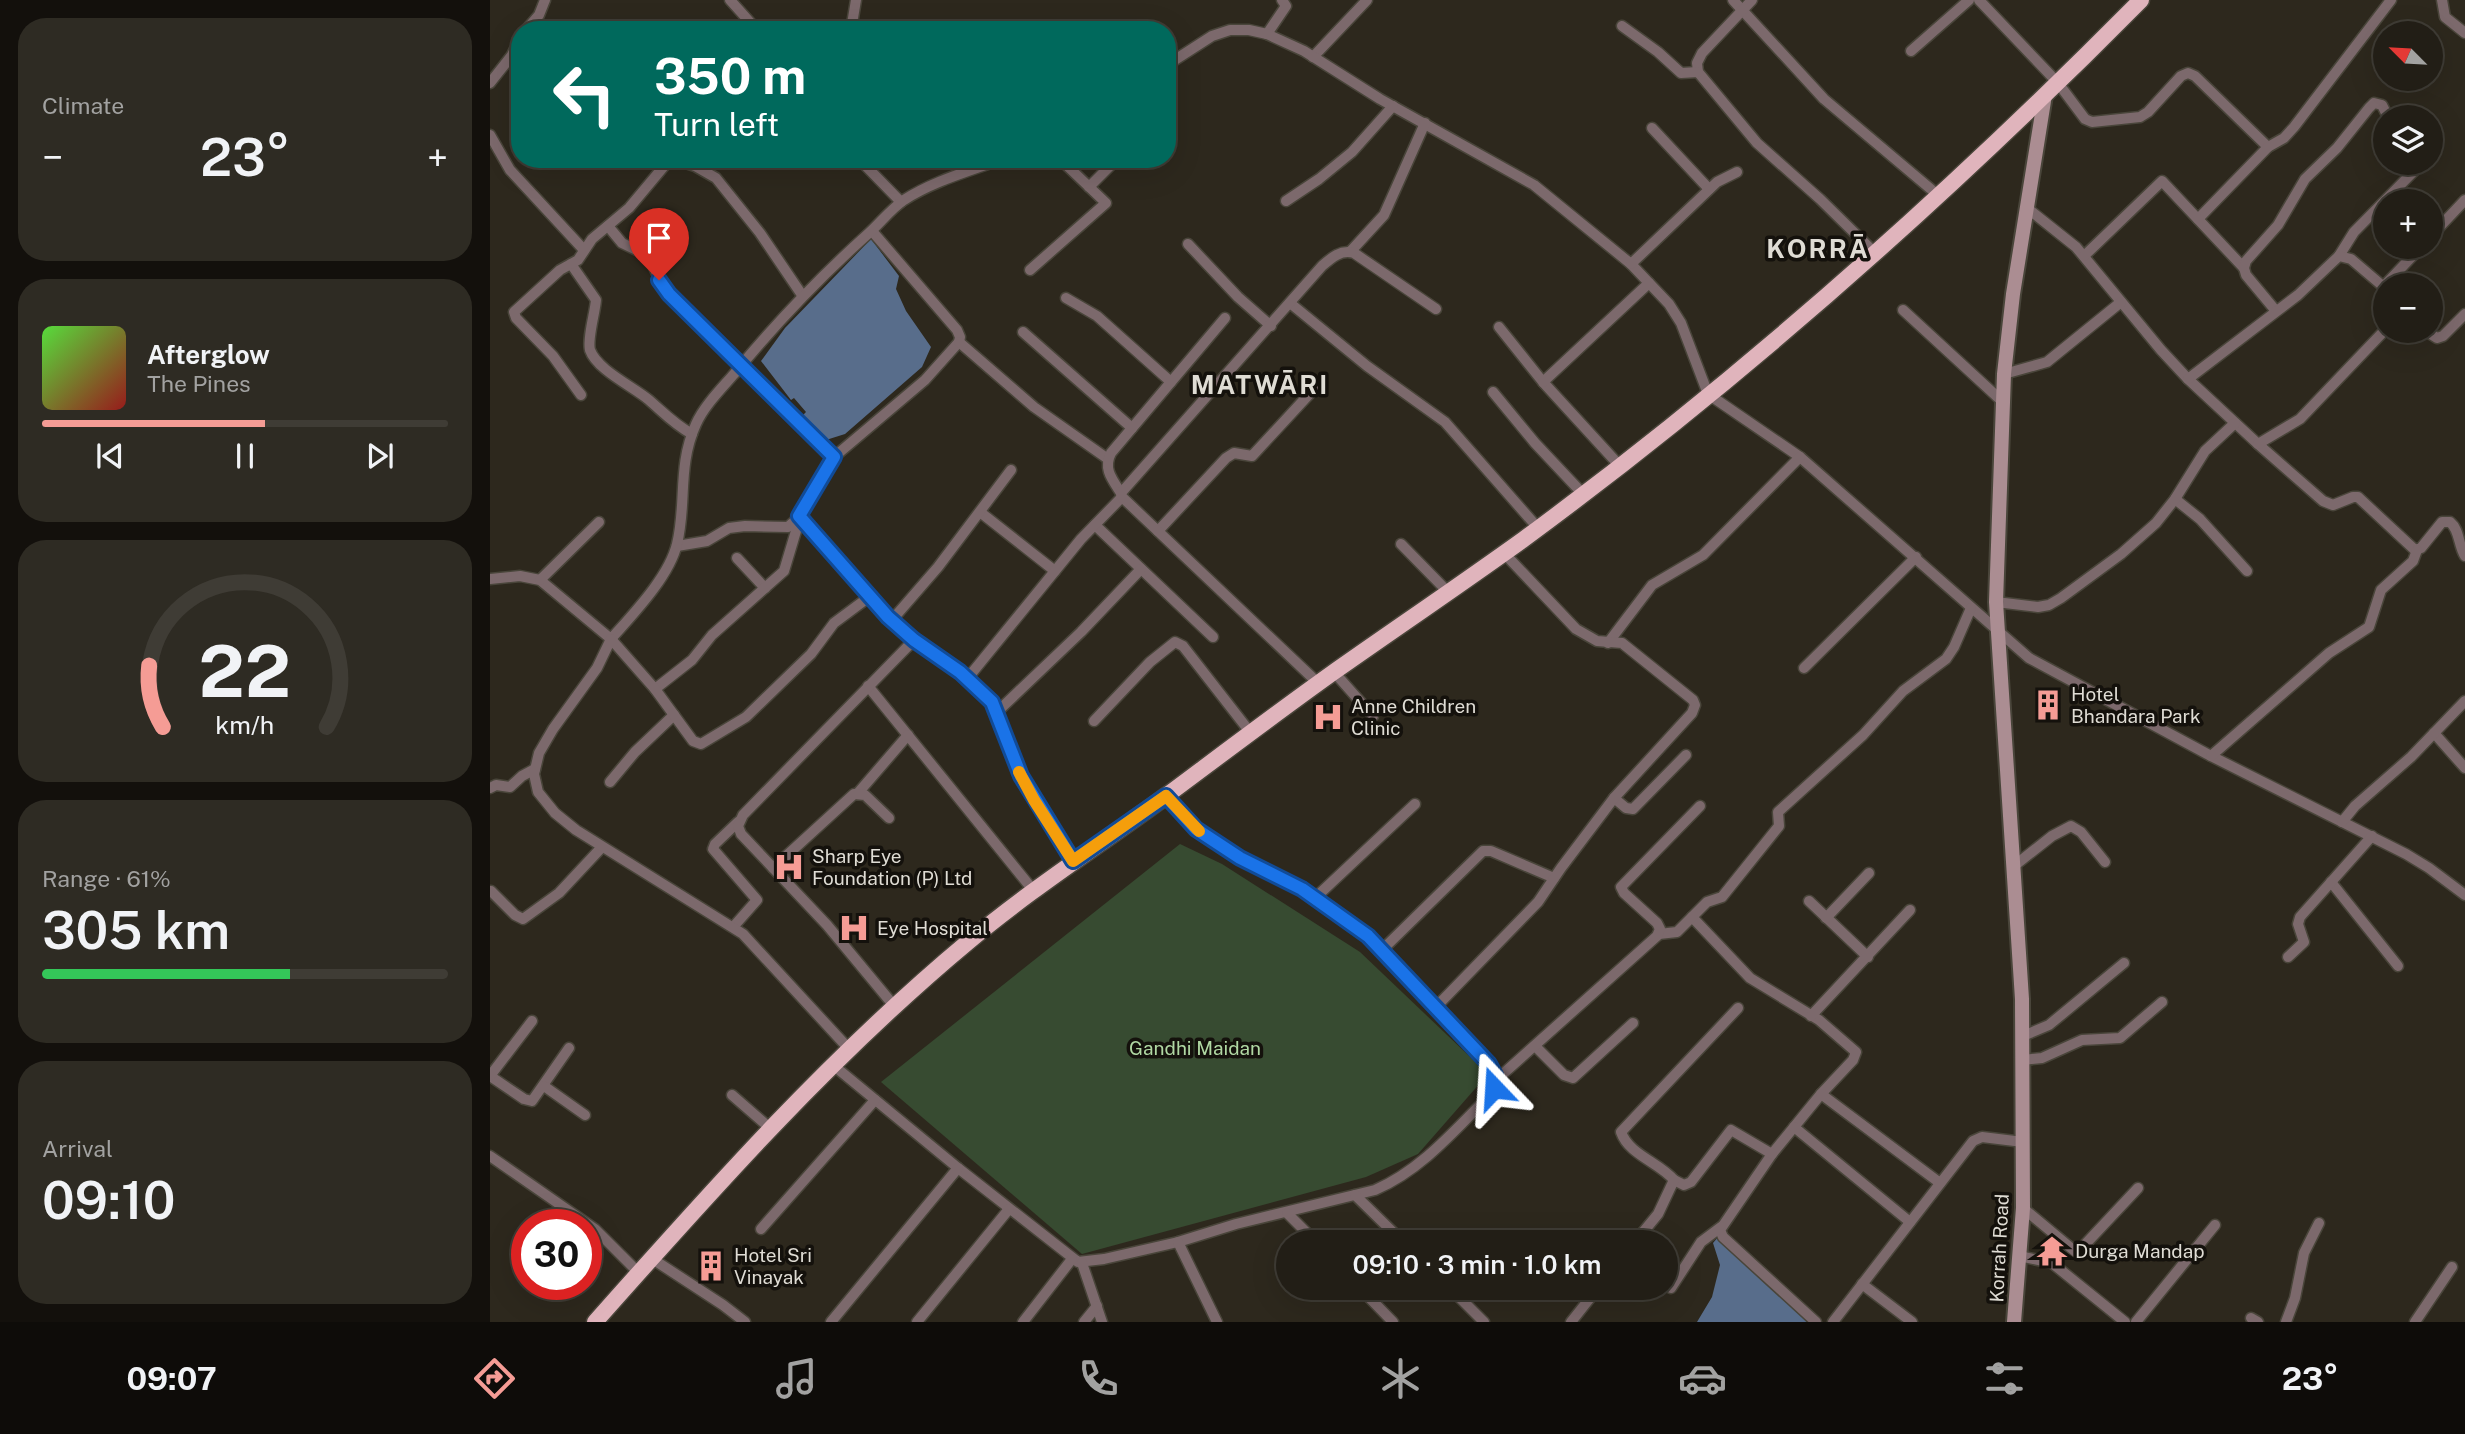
<!DOCTYPE html>
<html lang="en">
<head>
<meta charset="utf-8">
<style>
	body { margin:0; font-family:"Public Sans",sans-serif; background:#2e2b23; color:#f1f3f6; height:100vh; display:flex; flex-direction:column; font-size:26px; white-space:nowrap }
	* { box-sizing:border-box; margin:0 }
	p { font-size:23px; color:#a2a2a1 }
	.icon { flex:none; width:38px; height:38px; fill:none; stroke:currentColor; stroke-width:2; stroke-linecap:round; stroke-linejoin:round }
	.map { position:relative; flex:1; overflow:hidden }
	.side { display:flex; flex-direction:column; gap:18px; padding:18px; background:#13100c; width:490px }
	.side>* { flex:none }
	.guide { position:absolute; left:21px; top:21px; width:665px; height:147px; border-radius:28px; box-shadow:0 7px 28px #0002,0 0 0 2px #3f3c35; background:#00695c; color:#fff; overflow:hidden }
	.needle { width:46px; rotate:294deg }
	.controls { position:absolute; left:1883px; top:21px; display:grid; gap:14px }
	.controls a { display:grid; place-items:center; width:70px; height:70px; border-radius:50%; background:#221e16; box-shadow:0 7px 28px #0002,0 0 0 2px #3f3c35; font-size:35px }
	.speed { position:absolute; left:21px; top:1209px; display:flex; gap:14px; font-size:35px; font-weight:700; text-align:center }
	.speed>* { display:grid; place-content:center; width:91px; height:91px; border-radius:50%; background:#221e16; box-shadow:0 7px 28px #0002,0 0 0 2px #3f3c35; line-height:1 }
	.speed .limit { border:10px solid #d22; background:#fff; color:#111 }
	.pin { position:absolute; display:grid; place-items:center; width:60px; height:60px; color:#fff; margin:-72px -30px; border-radius:50% 50% 50% 0; rotate:-45deg; box-shadow:0 0 7px #0007 }
	.pin .icon { rotate:45deg }
	.me { position:absolute; width:77px; margin:-38px; rotate:340deg; stroke-linejoin:round; filter:drop-shadow(0 0 5px #0008) }
	.turn { display:flex; align-items:center; gap:24px; height:147px; padding:0 28px; font-size:32px }
	.turn .icon { width:91px; height:91px; stroke-width:2.5 }
	.turn b { display:block; font-size:49px; line-height:60px }
	.big { font-size:52px; font-weight:600; line-height:1.1 }
	.side .widget { flex:1; display:flex; flex-direction:column; justify-content:center; gap:10px; min-width:0; padding:0 24px; border-radius:28px; background:#2e2b23 }
	.side .dial { align-items:center; gap:0 }
	.dial svg { height:182px; overflow:visible; fill:none; stroke:#3f3c35; stroke-width:7; stroke-linecap:round; text-anchor:middle }
	.dial text { fill:#f1f3f6; stroke:none }
	.song { display:flex; align-items:center; gap:21px }
	.cover { width:84px; height:84px; border-radius:10px; background:linear-gradient(135deg,hsl(110 70% 55%),hsl(0 70% 35%)) }
	.played { height:7px; border-radius:4px; background:linear-gradient(90deg,#f59c95 55%,#3f3c35 55%) }
	.keys { display:flex; justify-content:space-around; direction:ltr }
	.heat { display:flex; justify-content:space-between; align-items:center; font-size:38px; direction:ltr }
	.charge { height:10px; border-radius:5px; background:linear-gradient(90deg,#34c759 61%,#3f3c35 0) }
	.trip { position:absolute; left:786px; top:1230px; width:402px; height:70px; border-radius:35px; background:#221e16; box-shadow:0 7px 28px #0002,0 0 0 2px #3f3c35; font-weight:600; line-height:70px; text-align:center }
	.tab-bar { display:flex; height:112px; justify-content:space-around; align-items:center; background:#0e0c09; color:#a2a2a1 }
	.tab-bar .icon { width:49px; height:49px }
	.tab-bar .active { color:#f59c95 }
	.tab-bar b { font-size:32px; color:#f1f3f6 }
	main { display:flex; flex:1; min-height:0 }
	.map>svg:first-child { display:block }
	.green { fill:#374b31 }
	.water { fill:#586d8b }
	.lines { fill:none; stroke-linecap:round; stroke-linejoin:round }
	.minor-casing { stroke:#49453a; stroke-width:13 }
	.secondary-casing { stroke:#49453a; stroke-width:18 }
	.trunk-casing { stroke:#49453a; stroke-width:19 }
	.minor { stroke:#7c696c; stroke-width:10 }
	.secondary { stroke:#ab8d92; stroke-width:14 }
	.trunk { stroke:#e0b4bc; stroke-width:16 }
	.route-casing { stroke:#114b97; stroke-width:18 }
	.route { stroke:#1a73e8; stroke-width:12 }
	.slow { stroke:#f59e0b; stroke-width:12 }
	.labels { text-anchor:middle; stroke-width:7; stroke-linejoin:round; paint-order:stroke }
	.poi-label { font-size:19px; fill:#dfdcd4; stroke:#14110c; text-anchor:start }
	.park-label { font-size:19px; fill:#b0d8a3; stroke:#14110c }
	.street-label { font-size:19px; fill:#dfdcd4; stroke:#14110c }
	.district-label { font-size:26px; font-weight:bold; letter-spacing:2px; fill:#dfdcd4; stroke:#14110c }
</style>
</head>
<body>
<main>
<section class="side">
<div class="widget"><p>Climate</p>
<div class="heat"><a>−</a><b class="big">23°</b><a>+</a></div>
</div>
<div class="widget">
<div class="song"><i class="cover"></i><div><b>Afterglow</b><p>The Pines</p></div></div>
<div class="played"></div>
<div class="keys"><svg class="icon" aria-label="previous" viewBox="0 0 24 24"><path d="M18 5L8 12l10 7zM5 5v14"/></svg><svg class="icon" aria-label="pause" viewBox="0 0 24 24"><path d="M8 5v14M16 5v14"/></svg><svg class="icon" aria-label="next" viewBox="0 0 24 24"><path d="M6 5l10 7-10 7zM19 5v14"/></svg></div>
</div>
<div class="widget dial"><svg viewBox="0 0 100 80">
<path d="M14 69A42 42 0 1 1 86 69"/>
<path d="M14 69A42 42 0 0 1 8 42" stroke="#f59c95"/>
<text x="50" y="56" font-size="32" font-weight="700">22</text>
<text x="50" y="72" font-size="11">km/h</text>
</svg></div>
<div class="widget"><p>Range · 61%</p><b class="big">305 km</b><div class="charge"></div></div>
<div class="widget"><p>Arrival</p><b class="big">09:10</b></div>
</section>
<div class="map">
<svg width="1975" height="1322" viewBox="0 0 1975 1322">
	<rect width="100%" height="100%" fill="#2d281d"/>
	<path class="green" d="M690 844 732 864 870 952 998 1074 928 1154 876 1177 592 1254 391 1082Z"/>
	<g class="water">
		<path d="M381 239 409 276 406 289 416 311 441 347 432 367 355 434 336 440 313 415 316 412 304 398 301 400 271 361 295 328Z"/>
		<path d="M1229 1236 1317 1322H1207L1222 1297 1230 1265 1223 1243Z"/>
	</g>
	<g class="lines">
		<g class="minor-casing">
			<g id="minor">
				<path d="M240 0 267 30"/>
				<path d="M1243 0 1334 99 1449 196"/>
				<path d="M1262 0 1212 53 1207 63 1208 72 1267 143 1330 199 1385 253"/>
				<path d="M1489 0 1568 83 1595 119 1602 122 1650 117 1658 112 1691 76 1698 73 1705 76 1778 147"/>
				<path d="M1952 0 1955 17 1975 33"/>
				<path d="M1132 26 1168 52 1191 73 1208 72"/>
				<path d="M36 30 49 15 55 0"/>
				<path d="M361 30 366 0"/>
				<path d="M777 34 796 6 792 0"/>
				<path d="M1421 51 1479 0"/>
				<path d="M823 57 877 0"/>
				<path d="M677 65 722 36 740 30H759L777 34 814 51 890 99 1044 185 1141 264 1179 304 1191 323 1218 394 1310 457 1539 658 1721 756 1916 854 1939 868 1975 895"/>
				<path d="M0 83 22 55 30 39"/>
				<path d="M1162 128 1219 189"/>
				<path d="M0 135 20 170 94 250"/>
				<path d="M184 159 205 166 226 178 270 233 312 295"/>
				<path d="M369 159 411 202"/>
				<path d="M599 187 622 164"/>
				<path d="M796 201 829 179 862 152 903 106"/>
				<path d="M1537 208 1586 247 1671 350 1698 379 1768 444 1833 501 1843 505 1863 497H1868L1925 550 1931 548 1952 522H1960C1970 530 1968 545 1975 556"/>
				<path d="M1708 219 1778 147 1794 138 1804 127 1901 0"/>
				<path d="M118 226 132 243 159 256 172 285 179 294 344 457"/>
				<path d="M382 231 467 330 470 337 469 342 435 380 344 457 309 516 398 617 424 640 470 672 501 702 507 712 531 776 583 861"/>
				<path d="M1941 236 1975 200"/>
				<path d="M698 244 748 297 781 326"/>
				<path d="M860 252 894 215 935 123"/>
				<path d="M1594 256 1672 181 1754 268"/>
				<path d="M1849 256 1864 232 1926 169 1928 163"/>
				<path d="M81 264 106 300C105 313 97 339 100 350 107 370 144 387 159 400 174 413 185 425 202 434"/>
				<path d="M1141 264 1227 182 1247 172"/>
				<path d="M540 270 616 203 570 159"/>
				<path d="M1894 286 1931 247"/>
				<path d="M576 298 607 316 681 382"/>
				<path d="M800 303 877 366 955 422 1048 528"/>
				<path d="M1413 310 1514 403"/>
				<path d="M1786 311 1756 275 1754 268 1756 261 1788 225 1815 179 1847 148 1879 108 1884 103 1892 105 1898 117"/>
				<path d="M1009 327 1053 382 1129 465"/>
				<path d="M1936 331 1947 338 1953 336 1975 314"/>
				<path d="M533 332 642 428"/>
				<path d="M469 342 544 407 618 459"/>
				<path d="M1514 374 1557 362 1631 302"/>
				<path d="M1698 379 1808 295 1849 256 1861 259 1895 288"/>
				<path d="M1053 382 1159 283"/>
				<path d="M1003 392 1045 443 1093 494"/>
				<path d="M91 395 63 356 26 318 24 312 70 270 88 260 102 239 139 208 180 159"/>
				<path d="M1768 444 1810 419 1895 330"/>
				<path d="M631 493C622 479 613 469 621 453L735 318"/>
				<path d="M1685 499 1710 519 1757 571"/>
				<path d="M490 512 565 571"/>
				<path d="M605 525 723 637"/>
				<path d="M668 531 736 458 744 453 762 456 824 389"/>
				<path d="M911 544 959 593"/>
				<path d="M187 546 217 541 239 528 255 526 298 527 308 518"/>
				<path d="M247 558 275 588"/>
				<path d="M0 579 30 576 50 580 121 639C143 614 179 577 187 544 197 503 187 466 206 424 214 406 231 389 244 374 286 323 330 277 379 233 391 222 401 209 414 200 443 181 480 171 512 159"/>
				<path d="M50 580 109 522"/>
				<path d="M1506 602 1548 607 1559 605 1571 598 1631 554 1666 523 1685 499 1715 451 1745 423"/>
				<path d="M402 620 448 567 521 470"/>
				<path d="M1118 643 1162 585 1213 555 1310 457"/>
				<path d="M1314 668 1426 557"/>
				<path d="M844 672 883 716"/>
				<path d="M477 679 591 539 632 497"/>
				<path d="M828 683 632 497 631 493 832 266C841 258 851 249 864 253L946 309"/>
				<path d="M378 686 543 890"/>
				<path d="M165 689 202 660 222 635 294 571 306 531 305 523"/>
				<path d="M507 712 591 632 651 569"/>
				<path d="M604 721 660 662 685 642 693 646 760 732"/>
				<path d="M1944 733 1975 768"/>
				<path d="M1721 756 1839 653 1879 627 1891 590 1923 561 1927 550"/>
				<path d="M120 782 145 752 184 715"/>
				<path d="M0 788 6 785 20 787 32 776 45 769"/>
				<path d="M368 793 418 735"/>
				<path d="M1124 798 1136 808 1143 809 1196 755"/>
				<path d="M1852 822 1865 806 1921 757 1975 701"/>
				<path d="M1524 866 1562 836 1581 826 1591 832 1615 862"/>
				<path d="M283 868 364 794 375 795 399 818"/>
				<path d="M1841 882 1908 966"/>
				<path d="M1 891 25 915 33 919 69 893 112 847"/>
				<path d="M825 898 925 804"/>
				<path d="M1319 901 1378 957"/>
				<path d="M1202 917 1260 978 1329 1020 1366 1052 1363 1060 1331 1094 1282 1154 1230 1230 1233 1237 1326 1322"/>
				<path d="M1336 918 1379 873"/>
				<path d="M244 926 267 900 223 849 225 844 248 822"/>
				<path d="M1169 934 1187 932 1217 902 1232 897 1289 826 1288 812 1373 735 1413 691 1456 659 1464 647 1481 608"/>
				<path d="M891 951 993 851H1001L1064 878"/>
				<path d="M1798 957 1814 942 1808 924 1810 917 1882 836"/>
				<path d="M405 1007 337 925 251 834 248 826 253 815 424 640"/>
				<path d="M945 1008 1048 902 1071 868 1124 798 1202 713 1205 705 1203 700 1132 643 1107 641 1086 629 1014 553"/>
				<path d="M1321 1016 1420 910"/>
				<path d="M1533 1036 1559 1025 1634 963"/>
				<path d="M1045 1046 1074 1075 1083 1078 1143 1023"/>
				<path d="M360 1050 253 934 86 830 65 813 48 792 44 774 49 753 63 729 107 668 121 639 165 689 203 741 211 744 256 717 321 654 344 623 379 597"/>
				<path d="M1533 1060 1552 1058 1592 1040 1630 1038 1672 1002"/>
				<path d="M343 1065 468 1168 588 1262 614 1259 688 1242 746 1224 885 1190C931 1170 964 1131 999 1096L1004 1088V1070L878 936 812 889 750 858 706 829 676 796"/>
				<path d="M0 1076 34 1099 42 1101 79 1048"/>
				<path d="M0 1076 42 1021"/>
				<path d="M1005 1081 1167 936 1170 929 1167 923 1134 893 1131 887 1210 806"/>
				<path d="M54 1086 95 1115"/>
				<path d="M1331 1094 1450 1183"/>
				<path d="M242 1095 281 1129"/>
				<path d="M1304 1127 1420 1222"/>
				<path d="M0 1156 105 1229 149 1273"/>
				<path d="M1184 1180 1194 1185 1201 1182 1241 1130 1282 1154"/>
				<path d="M865 1195 913 1242"/>
				<path d="M1533 1208 1587 1253 1648 1188"/>
				<path d="M797 1213 826 1242"/>
				<path d="M271 1229 385 1100"/>
				<path d="M688 1242 727 1322"/>
				<path d="M1145 1242 1168 1214 1184 1180C1169 1162 1139 1155 1131 1132L1248 1008"/>
				<path d="M1529 1256 1562 1263 1635 1322"/>
				<path d="M161 1258 233 1305 255 1322"/>
				<path d="M592 1263 612 1322"/>
				<path d="M1372 1284 1422 1322"/>
				<path d="M870 1288 903 1322"/>
				<path d="M960 1288 994 1322"/>
				<path d="M1181 1288 1211 1242 1231 1227"/>
				<path d="M1761 1318 1768 1322"/>
				<path d="M341 1322 468 1168"/>
				<path d="M427 1322 519 1209"/>
				<path d="M533 1322 582 1259"/>
				<path d="M594 1322 607 1306"/>
				<path d="M1081 1322 1108 1288"/>
				<path d="M1343 1322 1483 1141 1492 1137 1533 1142"/>
				<path d="M1646 1322 1725 1225"/>
				<path d="M1796 1322 1805 1298 1814 1253 1829 1223"/>
				<path d="M1925 1322 1962 1267"/>
			</g>
		</g>
		<g class="secondary-casing">
			<path id="secondary" d="M1524 1322 1533 1208 1532 999 1506 602 1514 374 1523 294 1555 95"/>
		</g>
		<g class="trunk-casing">
			<path id="trunk" d="M105 1322C223 1189 341 1056 478 942 541 889 610 845 676 796 731 755 785 714 841 674 905 629 970 585 1034 539 1254 377 1459 194 1651 0"/>
		</g>
		<use href="#minor" class="minor"/>
		<use href="#secondary" class="secondary"/>
		<use href="#trunk" class="trunk"/>
	</g>
	<g class="lines">
		<g class="route-casing">
			<path id="route" d="M169 280 179 294 344 457 309 516 398 617 424 640 470 672 502 702 531 776 583 861 676 796 706 829 750 858 812 889 878 936 999 1064 1005 1075 1004 1088"/>
		</g>
		<use href="#route" class="route"/>
		<path class="slow" d="M529 772 544 800 583 861 676 796 709 831"/>
	</g>
	<defs>
		<g id="building-bare" transform="scale(2.415)"><path d="M-4-6H4V6H1V3H-1V6H-4ZM-2.5-4.3h1.7v1.8h-1.7ZM.8-4.3h1.7v1.8H.8ZM-2.5-1h1.7V.8h-1.7ZM.8-1h1.7V.8H.8Z" fill="#f59c95" stroke="#14110c" stroke-width="2.5" paint-order="stroke"/></g>
		<g id="hospital-bare" transform="scale(2.415)"><path d="M-5-5h3v3.5h4V-5h3V5h-3V1.5h-4V5h-3Z" fill="#f59c95" stroke="#14110c" stroke-width="2.5" paint-order="stroke"/></g>
		<g id="temple-bare" transform="scale(2.415)"><path d="M0-6L5-2H3V0L6.5 2.5H4V6H1.5V3h-3V6H-4V2.5H-6.5L-3 0V-2H-5Z" fill="#f59c95" stroke="#14110c" stroke-width="2.5" paint-order="stroke"/></g>
	</defs>
	<g fill-rule="evenodd">
		<use href="#building-bare" x="1558" y="705"/>
		<use href="#hospital-bare" x="838" y="717"/>
		<use href="#hospital-bare" x="299" y="867"/>
		<use href="#hospital-bare" x="364" y="928"/>
		<use href="#temple-bare" x="1562" y="1251"/>
		<use href="#building-bare" x="221" y="1266"/>
	</g>
	<g class="labels">
		<g class="poi-label">
			<text x="1581" y="701">Hotel<tspan x="1581" dy="22">Bhandara Park</tspan></text>
			<text x="861" y="713">Anne Children<tspan x="861" dy="22">Clinic</tspan></text>
			<text x="322" y="863">Sharp Eye<tspan x="322" dy="22">Foundation (P) Ltd</tspan></text>
			<text x="387" y="935">Eye Hospital</text>
			<text x="1585" y="1258">Durga Mandap</text>
			<text x="244" y="1262">Hotel Sri<tspan x="244" dy="22">Vinayak</tspan></text>
		</g>
		<g class="park-label">
			<text x="705" y="1055">Gandhi Maidan</text>
		</g>
		<g class="street-label">
			<text transform="translate(1509 1248) rotate(-87)" y="7">Korrah Road</text>
		</g>
		<g class="district-label">
			<text x="1328" y="258">KORRĀ</text>
			<text x="770" y="394">MATWĀRI</text>
		</g>
	</g>
</svg>
<div class="controls">
<a><svg class="needle" viewBox="-14 -14 28 28"><path d="M0-13l5 13h-10z" fill="#e53935"/><path d="M0 13l5-13h-10z" fill="#a2a2a1"/></svg></a>
<a><svg class="icon" aria-label="layers" viewBox="0 0 24 24"><path d="M12 4l9 5-9 5-9-5zM3 14l9 5 9-5"/></svg></a>
<a>+</a>
<a>−</a>
</div>
<div class="speed"><div class="limit">30</div></div>
<div class="pin" style="left:169px;top:280px;background:#d93025"><svg class="icon" aria-label="arrive" viewBox="0 0 24 24"><path d="M6 21V4h12l-3 4 3 4H6"/></svg></div>
<svg class="me" style="left:1004px;top:1088px" viewBox="-20 -20 40 40"><path d="M0-17L14 15 0 8-14 15z" fill="#1a73e8" stroke="#fff" stroke-width="4"/></svg>
<div class="trip">09:10 · 3 min · 1.0 km</div>
<div class="guide">
<div class="turn"><svg class="icon" aria-label="left" viewBox="0 0 24 24"><path d="M17 20v-9H6M10 6l-5 5 5 5"/></svg><div><b>350 m</b>Turn left</div></div>
</div>
</div>
</main>
<nav class="tab-bar">
<b>09:07</b>
<svg class="icon active" aria-label="directions" viewBox="0 0 24 24"><path d="M12 3l9 9-9 9-9-9zM9 14v-3h6M13 9l2 2-2 2"/></svg>
<svg class="icon" aria-label="music" viewBox="0 0 24 24"><path d="M9 18V5l10-2v13"/><circle cx="6" cy="18" r="3"/><circle cx="16" cy="16" r="3"/></svg>
<svg class="icon" aria-label="phone" viewBox="0 0 24 24"><path d="M5 4h4l2 5-3 2q2 4 5 5l2-3 5 2v4C11 20 4 13 5 4z"/></svg>
<svg class="icon" aria-label="climate" viewBox="0 0 24 24"><path d="M12 3v18M4 7l16 10M4 17L20 7"/></svg>
<svg class="icon" aria-label="car" viewBox="0 0 24 24"><path d="M5 17H2v-5l4-1 3-4h7l3 4 3 1v5h-3M9 17h6M6 11h13"/><circle cx="7" cy="17" r="2"/><circle cx="17" cy="17" r="2"/></svg>
<svg class="icon" aria-label="filters" viewBox="0 0 24 24"><path d="M4 7h16M4 17h16"/><circle cx="9" cy="7" r="2"/><circle cx="15" cy="17" r="2"/></svg>
<b>23°</b>
</nav>
</body>
</html>
